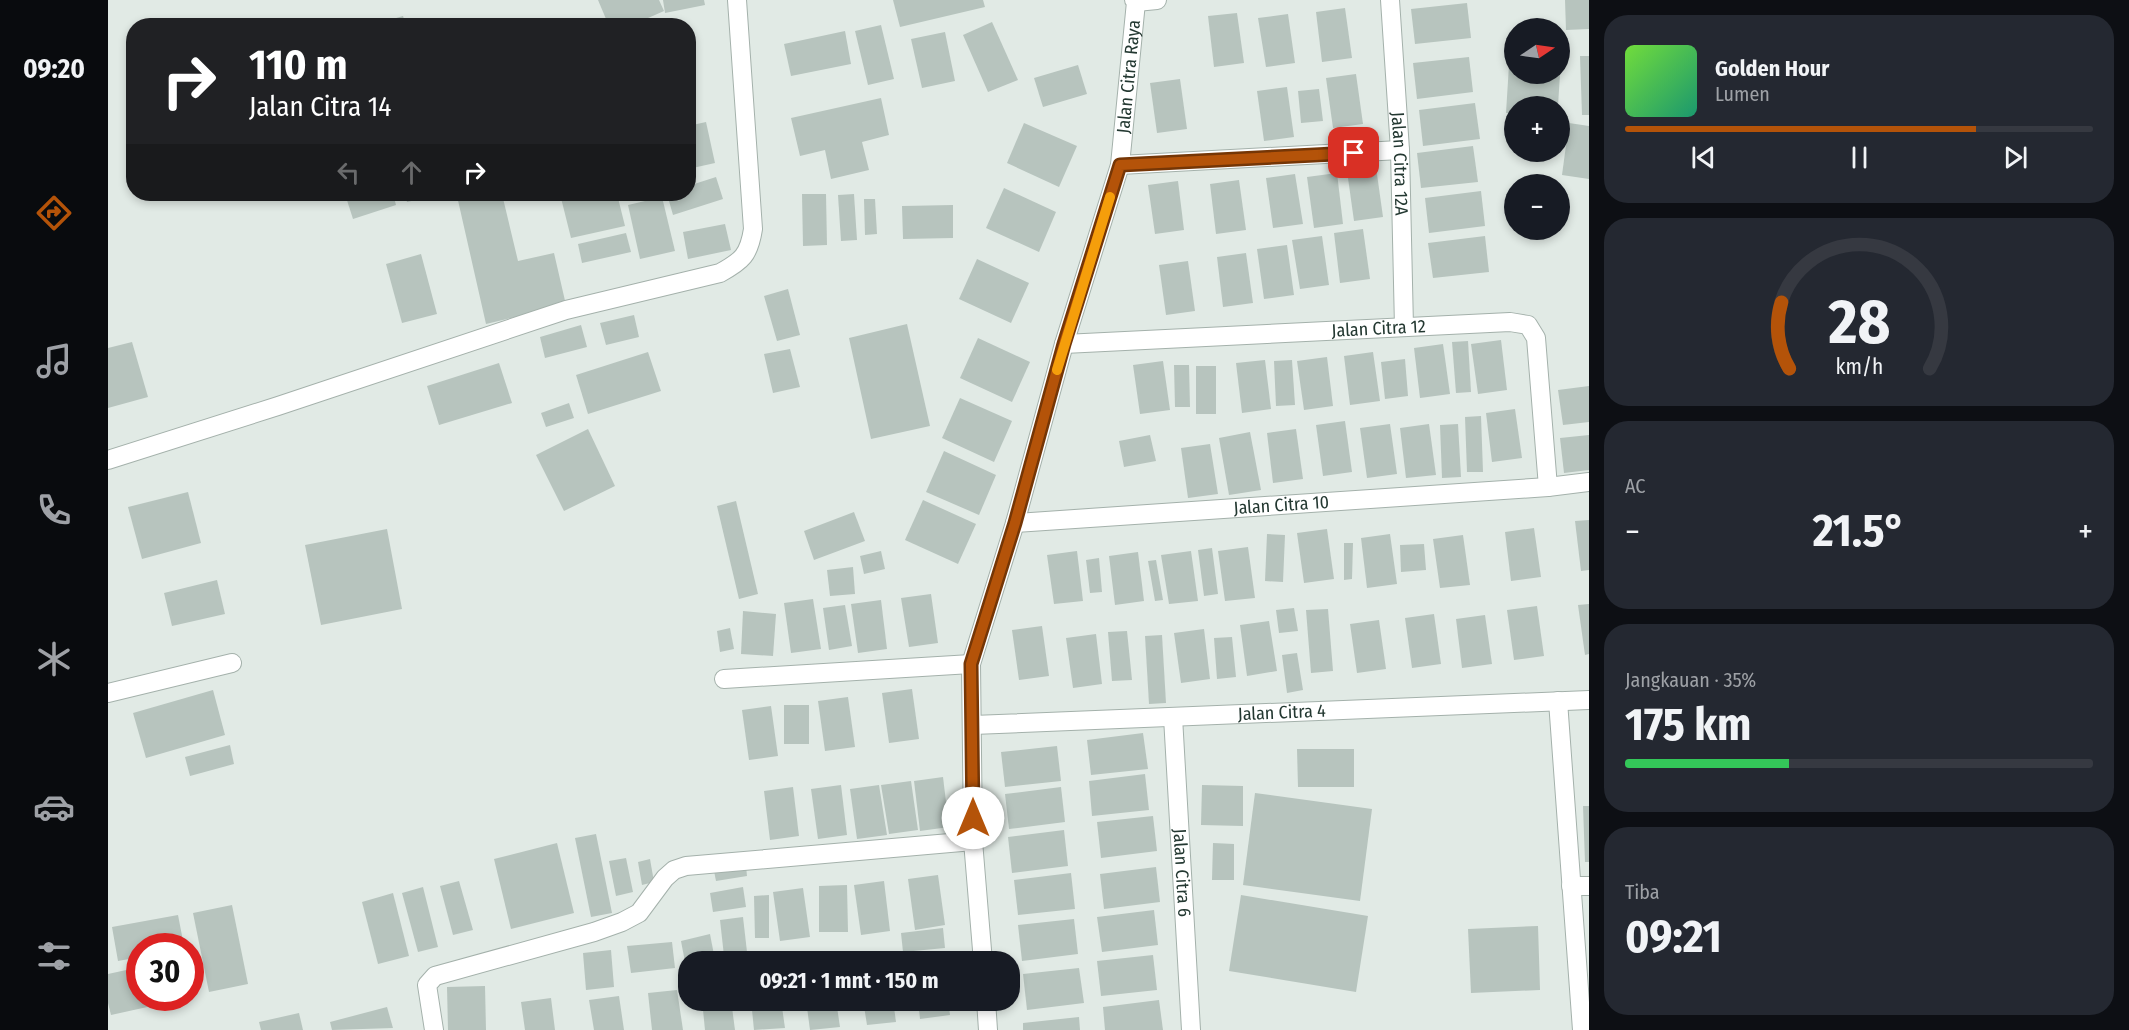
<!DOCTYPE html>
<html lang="id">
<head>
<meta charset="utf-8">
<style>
	body { margin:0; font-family:"Fira Sans Condensed",sans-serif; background:#242831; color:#f1f3f6; height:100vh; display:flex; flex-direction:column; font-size:22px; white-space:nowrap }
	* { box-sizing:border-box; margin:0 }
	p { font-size:20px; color:#9ea1a6 }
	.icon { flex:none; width:33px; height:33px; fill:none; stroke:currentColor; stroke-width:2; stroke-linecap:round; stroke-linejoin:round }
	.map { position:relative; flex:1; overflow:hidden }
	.side { display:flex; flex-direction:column; gap:15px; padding:15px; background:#0d0f14; width:540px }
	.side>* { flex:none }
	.hud { position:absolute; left:18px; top:18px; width:570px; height:183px; border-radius:24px; box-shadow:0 3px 9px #0003; background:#202124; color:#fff; overflow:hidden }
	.needle { width:39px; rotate:77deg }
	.tools { position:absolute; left:1396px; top:18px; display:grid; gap:12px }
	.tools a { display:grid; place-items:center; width:66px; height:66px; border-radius:50%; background:#171b24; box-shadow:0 3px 9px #0003; font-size:30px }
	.speed { position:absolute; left:18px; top:933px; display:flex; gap:12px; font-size:30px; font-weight:700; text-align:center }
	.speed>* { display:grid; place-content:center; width:78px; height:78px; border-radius:50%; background:#171b24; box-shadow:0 3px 9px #0003; line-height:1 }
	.speed .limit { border:9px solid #d22; background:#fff; color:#111 }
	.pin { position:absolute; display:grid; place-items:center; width:51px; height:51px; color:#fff; margin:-26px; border-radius:12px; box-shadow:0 3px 9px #0006 }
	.me { position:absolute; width:66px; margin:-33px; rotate:0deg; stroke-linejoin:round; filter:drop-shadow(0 0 4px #0008) }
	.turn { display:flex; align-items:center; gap:21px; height:126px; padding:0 24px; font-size:27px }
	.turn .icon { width:78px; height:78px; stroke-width:2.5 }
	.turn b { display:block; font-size:42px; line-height:51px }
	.lanes { display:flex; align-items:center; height:57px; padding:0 24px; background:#0003; justify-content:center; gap:30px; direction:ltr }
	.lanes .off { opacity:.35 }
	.big { font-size:45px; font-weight:700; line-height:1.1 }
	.side .card { flex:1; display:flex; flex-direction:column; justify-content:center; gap:9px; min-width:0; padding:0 21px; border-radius:24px; background:#242831 }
	.side .dial { align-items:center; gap:0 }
	.dial svg { height:156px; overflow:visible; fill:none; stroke:#363941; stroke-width:7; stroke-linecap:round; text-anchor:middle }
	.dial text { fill:#f1f3f6; stroke:none }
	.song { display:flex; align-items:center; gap:18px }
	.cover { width:72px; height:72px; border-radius:9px; background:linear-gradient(135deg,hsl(100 70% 55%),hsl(160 70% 35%)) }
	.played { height:6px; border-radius:3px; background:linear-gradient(90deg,#b45309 75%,#363941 75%) }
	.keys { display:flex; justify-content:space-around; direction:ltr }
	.heat { display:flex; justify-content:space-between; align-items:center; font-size:33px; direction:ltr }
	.charge { height:9px; border-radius:4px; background:linear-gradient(90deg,#34c759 35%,#363941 0) }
	.trip { position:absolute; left:570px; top:951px; width:342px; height:60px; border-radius:24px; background:#171b24; box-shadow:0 3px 9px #0003; font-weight:700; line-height:60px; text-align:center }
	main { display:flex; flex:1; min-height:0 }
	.dock { display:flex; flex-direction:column; width:108px; justify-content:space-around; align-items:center; background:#090b0e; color:#9ea1a6 }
	.dock .icon { width:42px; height:42px }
	.dock .active { color:#b45309 }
	.dock b { font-size:27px; color:#f1f3f6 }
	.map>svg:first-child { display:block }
	.building { fill:#b7c4be }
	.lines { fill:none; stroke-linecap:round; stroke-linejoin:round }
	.street-casing { stroke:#a4b1ab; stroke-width:20 }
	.street { stroke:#fff; stroke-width:18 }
	.route-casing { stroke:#753606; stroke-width:15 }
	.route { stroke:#b45309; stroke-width:10 }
	.slow { stroke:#f59e0b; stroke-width:10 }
	.labels { text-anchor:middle; stroke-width:6; stroke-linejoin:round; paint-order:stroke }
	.street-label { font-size:18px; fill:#233831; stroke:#f1f7f3 }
</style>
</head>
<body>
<main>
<nav class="dock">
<b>09:20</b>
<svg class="icon active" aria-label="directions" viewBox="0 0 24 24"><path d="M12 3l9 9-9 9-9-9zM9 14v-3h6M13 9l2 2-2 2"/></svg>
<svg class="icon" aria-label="music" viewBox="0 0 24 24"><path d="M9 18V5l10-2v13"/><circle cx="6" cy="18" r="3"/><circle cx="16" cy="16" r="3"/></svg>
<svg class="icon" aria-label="phone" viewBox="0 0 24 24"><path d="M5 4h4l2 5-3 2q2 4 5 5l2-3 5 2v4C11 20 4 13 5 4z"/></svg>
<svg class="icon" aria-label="climate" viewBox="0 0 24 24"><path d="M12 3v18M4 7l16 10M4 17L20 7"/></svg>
<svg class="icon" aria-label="car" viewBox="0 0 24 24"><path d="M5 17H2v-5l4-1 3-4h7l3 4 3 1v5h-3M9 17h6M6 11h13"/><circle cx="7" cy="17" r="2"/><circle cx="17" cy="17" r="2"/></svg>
<svg class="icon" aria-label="filters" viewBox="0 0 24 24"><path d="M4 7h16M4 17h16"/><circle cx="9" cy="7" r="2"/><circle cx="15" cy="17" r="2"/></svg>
</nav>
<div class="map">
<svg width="1481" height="1030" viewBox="0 0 1481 1030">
	<rect width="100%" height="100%" fill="#e1eae5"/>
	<g class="building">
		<path d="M490 0H551L556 11 522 26H501Z"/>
		<path d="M555 0H596L597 5 557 13Z"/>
		<path d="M785 0H875L877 7 792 27Z"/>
		<path d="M1457 0H1481V29L1458 30Z"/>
		<path d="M1359 3 1363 38 1307 44 1303 9Z"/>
		<path d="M1237 8 1244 58 1214 62 1208 12Z"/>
		<path d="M1129 13 1136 63 1106 67 1100 16Z"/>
		<path d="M1180 14 1187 63 1158 67 1150 18Z"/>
		<path d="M295 16 298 26H264V25Z"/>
		<path d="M884 22 910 80 880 92 855 35Z"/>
		<path d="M773 25 786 79 760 85 747 31Z"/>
		<path d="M737 31 743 64 683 76 676 44Z"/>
		<path d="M837 32 847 81 814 88 803 39Z"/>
		<path d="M1472 56H1481V115H1474Z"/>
		<path d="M580 57 588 89 580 90Z"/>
		<path d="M1361 57 1365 92 1309 99 1305 63Z"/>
		<path d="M970 65 979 94 935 107 926 78Z"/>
		<path d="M1401 65 1407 66V74H1452L1450 106H1407V114L1398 113Z"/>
		<path d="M1248 74 1255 124 1225 128 1218 78Z"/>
		<path d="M1072 79 1079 129 1049 133 1042 83Z"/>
		<path d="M1179 87 1186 137 1156 141 1149 91Z"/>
		<path d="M1211 89 1215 121 1193 123 1190 91Z"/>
		<path d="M773 98 781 135 754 142 761 170 723 179 717 150 692 156 683 118Z"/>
		<path d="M1367 103 1372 139 1315 146 1311 110Z"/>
		<path d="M598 122 607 163 580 169V126Z"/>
		<path d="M916 123 969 146 951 187 899 163Z"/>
		<path d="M1461 123 1481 126V179L1454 175Z"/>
		<path d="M1365 146 1370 182 1313 188 1309 153Z"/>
		<path d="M1268 167 1275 217 1246 221 1239 171Z"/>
		<path d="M1229 173 1235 224 1206 228 1199 177Z"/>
		<path d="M1187 174 1195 224 1165 228 1158 178Z"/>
		<path d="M608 177 615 199 565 215 559 194H580V186Z"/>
		<path d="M1131 180 1138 230 1108 234 1102 184Z"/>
		<path d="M1070 181 1076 230 1047 234 1040 185Z"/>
		<path d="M896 188 948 212 931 252 878 228Z"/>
		<path d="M1373 191 1377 226 1321 233 1317 198Z"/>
		<path d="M237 194H285L288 205 245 219Z"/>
		<path d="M297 194H325V196L299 202Z"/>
		<path d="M357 194H394L410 261 446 253 458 305 378 324 349 196Z"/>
		<path d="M452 194H509L517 226 463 238Z"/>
		<path d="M694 194H718L719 245 695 246Z"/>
		<path d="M746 194 749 240 733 241 730 195Z"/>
		<path d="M554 197 567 251 532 259 520 205Z"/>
		<path d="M756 199H767L769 234 757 235Z"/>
		<path d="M845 205V238L795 239 794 206Z"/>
		<path d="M617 224 623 250 580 259 575 232Z"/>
		<path d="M1255 229 1262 279 1232 283 1226 233Z"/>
		<path d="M518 233 523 252 474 263 470 244Z"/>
		<path d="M1214 236 1221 285 1192 289 1184 240Z"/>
		<path d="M1377 236 1381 272 1325 278 1320 243Z"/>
		<path d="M1179 245 1186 295 1156 299 1149 249Z"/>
		<path d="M1138 253 1145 303 1115 307 1109 257Z"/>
		<path d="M313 254 329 314 294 323 278 264Z"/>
		<path d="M869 259 921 283 903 323 851 299Z"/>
		<path d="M1080 261 1087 311 1058 315 1051 265Z"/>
		<path d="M680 289 692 335 669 341 656 296Z"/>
		<path d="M526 315 531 337 498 345 492 323Z"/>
		<path d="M799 324 822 426 763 439 741 338Z"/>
		<path d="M473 325 479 347 437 358 432 337Z"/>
		<path d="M870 338 922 362 904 402 852 378Z"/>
		<path d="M1393 340 1399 390 1370 394 1363 344Z"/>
		<path d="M1360 341 1363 392 1348 393 1344 342Z"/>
		<path d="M24 342 40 397 0 408V348Z"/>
		<path d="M1335 344 1342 394 1312 398 1306 348Z"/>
		<path d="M682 349 692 387 665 393 656 354Z"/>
		<path d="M540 352 553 391 480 414 468 375Z"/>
		<path d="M1265 352 1272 401 1242 405 1236 356Z"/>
		<path d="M1219 357 1225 406 1196 410 1189 361Z"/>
		<path d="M1297 359 1300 396 1277 399 1273 362Z"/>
		<path d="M1157 360 1163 409 1134 413 1128 363Z"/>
		<path d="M1184 360 1187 405 1168 406 1166 361Z"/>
		<path d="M1055 361 1062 410 1032 414 1025 365Z"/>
		<path d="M391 363 404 403 331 425 319 386Z"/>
		<path d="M1066 365H1081L1082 407H1067Z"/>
		<rect x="1088" y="366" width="20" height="48"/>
		<path d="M1481 386V422L1455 425 1450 390Z"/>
		<path d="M852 398 904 421 886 462 834 438Z"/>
		<path d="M461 403 466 418 438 427 433 413Z"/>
		<path d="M1407 409 1414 458 1384 462 1378 413Z"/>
		<path d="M1373 416 1375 472H1359L1357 417Z"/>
		<path d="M1237 421 1244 472 1215 476 1208 425Z"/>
		<path d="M1282 424 1289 474 1259 478 1252 428Z"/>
		<path d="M1321 424 1328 475 1298 478 1292 428Z"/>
		<path d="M1350 424 1353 477 1334 478 1332 425Z"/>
		<path d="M480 429 507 486 456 511 428 455Z"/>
		<path d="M1188 429 1195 479 1165 483 1159 433Z"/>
		<path d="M1142 432 1153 490 1121 495 1111 438Z"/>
		<path d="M1042 435 1048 461 1016 467 1011 441Z"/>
		<path d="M1481 435V470L1456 473 1452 438Z"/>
		<path d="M1102 444 1110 494 1080 498 1073 448Z"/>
		<path d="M836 451 888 475 871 515 818 492Z"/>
		<path d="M80 492 93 543 34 559 20 507Z"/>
		<path d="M815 500 868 524 850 564 797 540Z"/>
		<path d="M628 501 650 594 631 599 609 506Z"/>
		<path d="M746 512 757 541 706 560 696 531Z"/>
		<path d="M1481 520V570L1473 571 1467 521Z"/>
		<path d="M1426 528 1433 577 1403 581 1397 532Z"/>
		<path d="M279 529 294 609 213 625 197 545Z"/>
		<path d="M1219 529 1226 579 1196 583 1189 533Z"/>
		<path d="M1159 534 1177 535 1175 582 1157 581Z"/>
		<path d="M1282 534 1289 584 1259 588 1253 538Z"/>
		<path d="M1355 535 1362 585 1332 588 1325 539Z"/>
		<path d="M1236 543H1245L1244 579 1236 580Z"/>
		<path d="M1316 544 1318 570 1293 572 1292 545Z"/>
		<path d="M1140 547 1147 598 1117 601 1110 551Z"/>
		<path d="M1104 548 1110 594 1096 596 1090 550Z"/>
		<path d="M773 551 777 569 756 574 752 556Z"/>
		<path d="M969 551 975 601 946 604 939 555Z"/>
		<path d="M1083 551 1090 601 1061 604 1053 555Z"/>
		<path d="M1030 552 1036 601 1007 605 1001 556Z"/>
		<path d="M991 558 994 592 982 593 978 560Z"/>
		<path d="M1048 560 1055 600 1047 601 1040 561Z"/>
		<path d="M745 567 747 594 722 596 719 570Z"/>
		<path d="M109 580 117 614 64 626 56 593Z"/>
		<path d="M823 594 830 643 801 647 793 598Z"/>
		<path d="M705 599 713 649 683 653 676 603Z"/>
		<path d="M773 600 779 649 750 653 743 604Z"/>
		<path d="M1481 604V654L1477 655 1470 605Z"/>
		<path d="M737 605 744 646 721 650 715 608Z"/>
		<path d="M1429 606 1436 656 1406 660 1399 610Z"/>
		<path d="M1186 608 1190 631 1171 633 1168 610Z"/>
		<path d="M1220 609 1225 671 1203 673 1198 610Z"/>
		<path d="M635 611 668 614 665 656 633 654Z"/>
		<path d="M1326 614 1333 664 1304 668 1297 618Z"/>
		<path d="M1377 615 1384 664 1354 668 1348 619Z"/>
		<path d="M1271 620 1278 669 1249 673 1242 624Z"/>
		<path d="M1161 621 1169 671 1139 676 1132 625Z"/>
		<path d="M934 626 941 676 911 680 904 630Z"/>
		<path d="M622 628 626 649 612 652 609 631Z"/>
		<path d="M1096 629 1102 679 1073 683 1066 633Z"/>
		<path d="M1019 631 1024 680 1004 681 1000 632Z"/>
		<path d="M988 634 994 684 965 688 958 638Z"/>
		<path d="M1054 635 1058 703 1041 704 1037 636Z"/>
		<path d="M1124 637 1128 677 1109 679 1106 638Z"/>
		<path d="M1189 653 1195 690 1179 693 1174 655Z"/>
		<path d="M804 689 811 739 781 743 774 693Z"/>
		<path d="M105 690 117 735 38 758 25 713Z"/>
		<path d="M740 697 747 747 717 751 710 701Z"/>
		<rect x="676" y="705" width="25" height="39"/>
		<path d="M663 706 670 756 641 760 634 710Z"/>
		<path d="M1035 733 1040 769 983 775 979 740Z"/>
		<path d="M122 745 126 764 82 776 77 757Z"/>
		<path d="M949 746 953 781 897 787 893 752Z"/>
		<path d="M1189 749H1246V787H1190Z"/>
		<path d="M1037 774 1041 810 984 816 981 781Z"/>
		<path d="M835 777 841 827 812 831 806 781Z"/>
		<path d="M803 781 810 830 781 834 773 785Z"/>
		<path d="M733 785 739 835 710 839 703 789Z"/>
		<path d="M771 785 779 835 749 839 742 789Z"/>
		<path d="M1094 785 1135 786V826L1093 825Z"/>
		<path d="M685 787 691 836 662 840 656 791Z"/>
		<path d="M953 787 957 822 901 829 897 794Z"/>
		<path d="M1147 793 1264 809 1252 901 1135 885Z"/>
		<path d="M1475 806H1481V862H1477Z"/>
		<path d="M1045 816 1049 851 993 858 989 822Z"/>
		<path d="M956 830 960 866 904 873 900 837Z"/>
		<path d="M488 834 504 913 483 917 467 838Z"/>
		<path d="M449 843 466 913 403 929 386 859Z"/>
		<path d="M1105 843 1126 844V880H1104Z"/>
		<path d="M518 858 525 892 508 896 501 861Z"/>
		<path d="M542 859 546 882 534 885 530 862Z"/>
		<path d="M638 866 639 876 608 881 606 871Z"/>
		<path d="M1048 867 1052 902 996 909 992 874Z"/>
		<path d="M963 873 967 909 910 915 906 880Z"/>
		<path d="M830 875 837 925 807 930 800 879Z"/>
		<path d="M351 881 365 930 345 935 332 886Z"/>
		<path d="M776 881 782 931 753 935 746 885Z"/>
		<path d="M739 885 740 932H711V886Z"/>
		<path d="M315 887 330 947 310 952 294 893Z"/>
		<path d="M635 887 638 907 605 912 602 893Z"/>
		<path d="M695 888 702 937 672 941 665 892Z"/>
		<path d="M285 893 301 956 270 964 254 902Z"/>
		<path d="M661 895V938H647L646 896Z"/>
		<path d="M1133 895 1260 916 1248 992 1121 971Z"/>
		<path d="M124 905 140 984 101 992 85 913Z"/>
		<path d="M1046 910 1050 945 994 952 989 917Z"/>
		<path d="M70 915 76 946H32V957L10 961 4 927Z"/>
		<path d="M635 917 639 952 616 956 612 920Z"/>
		<path d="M966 919 970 954 914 961 910 925Z"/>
		<path d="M1430 926 1432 990 1363 993 1360 929Z"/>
		<path d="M835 928 837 948 795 952 793 933Z"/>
		<path d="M602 934 606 955 577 962 573 941Z"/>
		<path d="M564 942 567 968 523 973 519 946Z"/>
		<path d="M503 950 506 987 478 990 475 953Z"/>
		<path d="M1045 955 1049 990 993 996 989 961Z"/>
		<path d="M32 967V998H61L62 1002 3 1015 0 1003V974Z"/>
		<path d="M971 968 976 1003 919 1010 915 974Z"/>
		<path d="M377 986 378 1030H340L339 987Z"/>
		<path d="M569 990 575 1030H544L540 993Z"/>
		<path d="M511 996 516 1030H486L481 1000Z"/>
		<path d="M443 998 447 1030H417L413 1002Z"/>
		<path d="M594 1000H623L627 1030H597Z"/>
		<path d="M643 1000H673L677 1028 646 1030Z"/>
		<path d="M698 1000H728L732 1027 702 1030Z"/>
		<path d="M755 1000H785L788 1022 759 1025Z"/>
		<path d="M810 1000H840L842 1015 812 1019Z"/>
		<path d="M1051 1000 1055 1030H997L995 1007Z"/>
		<path d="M279 1007 285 1028 224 1030 222 1022Z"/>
		<path d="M191 1013 195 1030H153L151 1022Z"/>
		<path d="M971 1017 972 1030H915V1023Z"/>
	</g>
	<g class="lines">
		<g class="street-casing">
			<g id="street">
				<path id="s1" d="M1282 0 1292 150 1296 327"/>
				<path d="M1028 2 1049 0"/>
				<path d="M1012 165 1292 150"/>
				<path id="s2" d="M956 344 1402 322 1420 325 1428 338 1440 487"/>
				<path d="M0 460 170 406 458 310 612 273C634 261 641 255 645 229L629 0"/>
				<path id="s3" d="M907 523 1440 487 1481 482"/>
				<path d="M616 679 863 664"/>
				<path d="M0 693 124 663"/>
				<path d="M1450 701 1474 1030"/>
				<path id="s4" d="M1065 717 1083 1030"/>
				<path id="s5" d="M865 725 1481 700"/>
				<path d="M1463 886H1481"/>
				<path id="s6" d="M875 962 865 841 863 664 907 523 956 344 1012 165 1028 2 1026 0"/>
				<path d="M878 1000 880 1030"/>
				<path d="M326 1030 319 985 327 976 486 932 514 922 531 913 557 878 566 870 578 866 865 841"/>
			</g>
		</g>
		<use href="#street" class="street"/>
	</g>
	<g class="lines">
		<g class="route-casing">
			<path id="route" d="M865 818 863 664 907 523 956 344 1012 165 1246 153"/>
		</g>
		<use href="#route" class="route"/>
		<path class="slow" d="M949 370 1002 197"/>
	</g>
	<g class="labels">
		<g class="street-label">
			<text dy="6" stroke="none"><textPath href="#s6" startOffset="908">Jalan Citra Raya</textPath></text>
			<text dy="6" stroke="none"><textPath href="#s1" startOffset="164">Jalan Citra 12A</textPath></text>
			<text dy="6" stroke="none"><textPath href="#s2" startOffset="315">Jalan Citra 12</textPath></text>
			<text dy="6" stroke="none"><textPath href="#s3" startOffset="267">Jalan Citra 10</textPath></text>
			<text dy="6" stroke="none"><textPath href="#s5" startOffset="309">Jalan Citra 4</textPath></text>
			<text dy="6" stroke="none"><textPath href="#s4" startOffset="156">Jalan Citra 6</textPath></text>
		</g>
	</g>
</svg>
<div class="tools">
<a><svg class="needle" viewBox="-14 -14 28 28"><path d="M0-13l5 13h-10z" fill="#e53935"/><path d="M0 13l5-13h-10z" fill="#9ea1a6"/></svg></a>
<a>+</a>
<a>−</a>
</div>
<div class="speed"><div class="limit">30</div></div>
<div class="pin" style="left:1246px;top:153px;background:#d93025"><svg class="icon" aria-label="arrive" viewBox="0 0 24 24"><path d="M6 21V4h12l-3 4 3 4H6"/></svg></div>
<svg class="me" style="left:865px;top:818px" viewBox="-20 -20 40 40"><circle r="19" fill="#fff"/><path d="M0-13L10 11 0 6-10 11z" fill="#b45309"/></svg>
<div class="trip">09:21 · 1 mnt · 150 m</div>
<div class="hud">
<div class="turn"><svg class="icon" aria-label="right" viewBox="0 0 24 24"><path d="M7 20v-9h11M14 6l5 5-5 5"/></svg><div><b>110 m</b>Jalan Citra 14</div></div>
<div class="lanes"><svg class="icon off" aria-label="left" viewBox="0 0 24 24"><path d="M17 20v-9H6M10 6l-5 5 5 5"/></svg><svg class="icon off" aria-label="ahead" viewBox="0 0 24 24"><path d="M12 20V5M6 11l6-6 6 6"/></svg><svg class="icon" aria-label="right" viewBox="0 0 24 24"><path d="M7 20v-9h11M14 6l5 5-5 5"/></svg></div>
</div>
</div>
<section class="side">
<div class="card">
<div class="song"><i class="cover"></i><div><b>Golden Hour</b><p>Lumen</p></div></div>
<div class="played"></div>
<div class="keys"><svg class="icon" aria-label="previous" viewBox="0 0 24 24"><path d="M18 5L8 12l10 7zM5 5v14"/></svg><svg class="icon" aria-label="pause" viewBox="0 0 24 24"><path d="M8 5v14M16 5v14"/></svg><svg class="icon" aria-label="next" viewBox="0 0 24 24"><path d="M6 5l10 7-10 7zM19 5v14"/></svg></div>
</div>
<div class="card dial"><svg viewBox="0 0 100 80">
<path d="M14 69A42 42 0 1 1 86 69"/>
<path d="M14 69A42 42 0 0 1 10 35" stroke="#b45309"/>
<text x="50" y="56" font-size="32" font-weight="700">28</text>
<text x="50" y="72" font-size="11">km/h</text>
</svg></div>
<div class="card"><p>AC</p>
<div class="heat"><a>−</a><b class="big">21.5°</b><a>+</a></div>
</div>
<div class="card"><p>Jangkauan · 35%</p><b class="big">175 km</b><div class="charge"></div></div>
<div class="card"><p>Tiba</p><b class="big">09:21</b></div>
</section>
</main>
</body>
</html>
